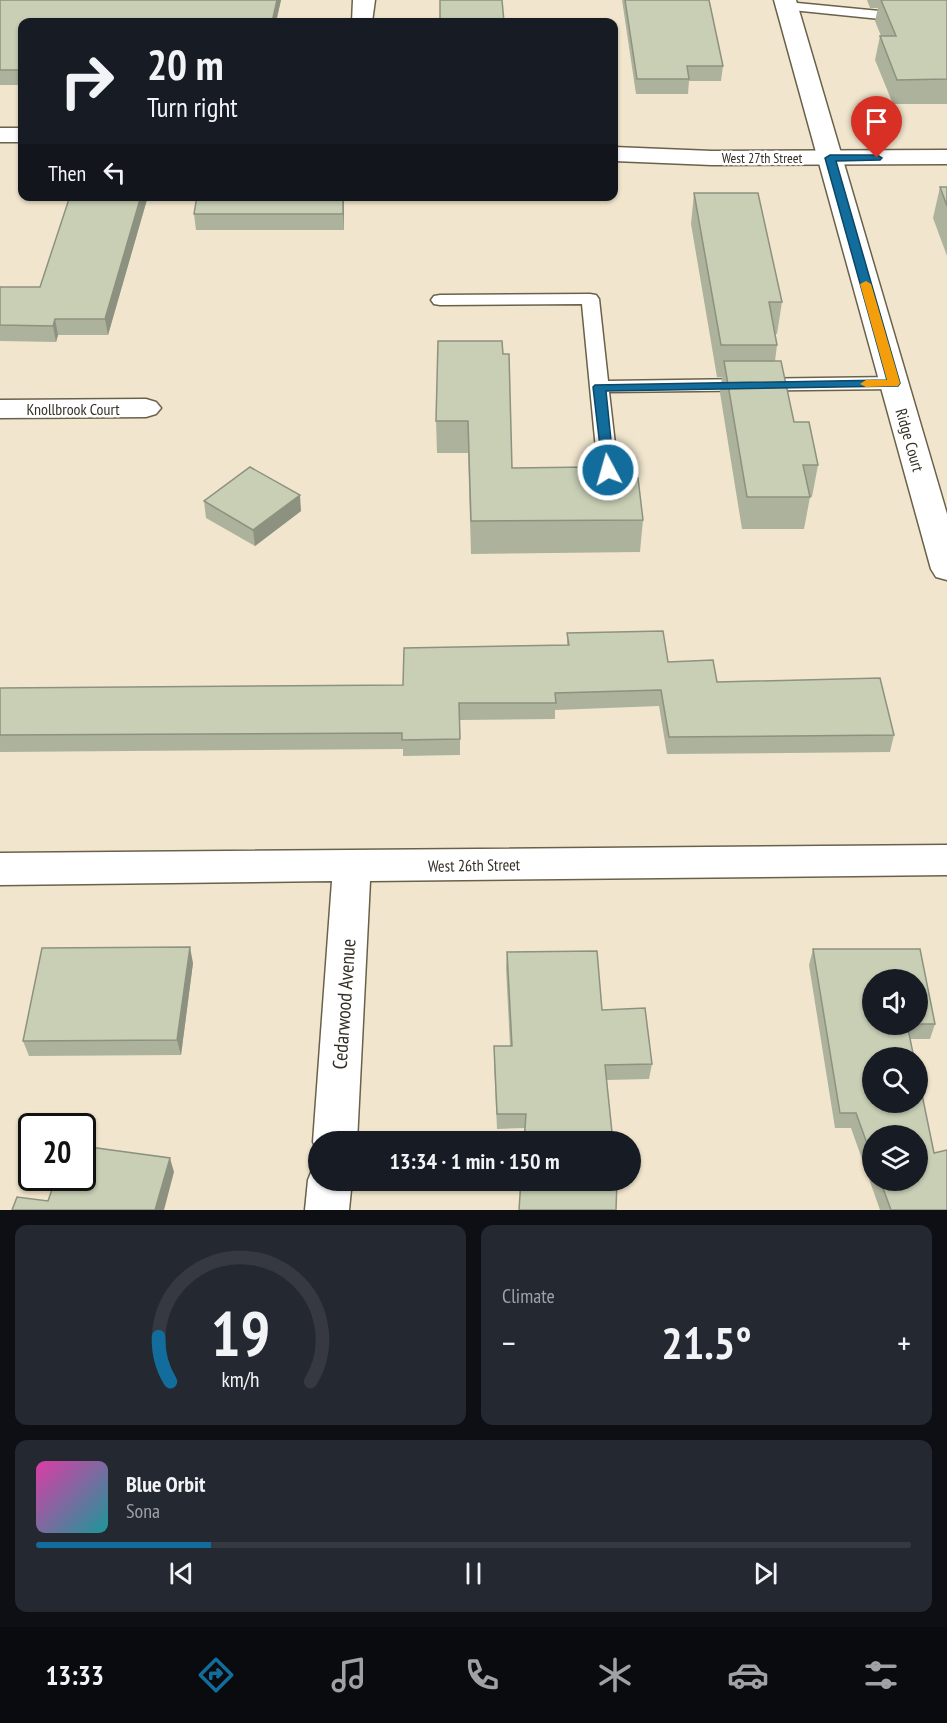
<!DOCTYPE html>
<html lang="en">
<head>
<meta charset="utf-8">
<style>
	body { margin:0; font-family:"PT Sans Narrow",sans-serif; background:#242831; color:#f1f3f6; height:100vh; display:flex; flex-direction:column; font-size:22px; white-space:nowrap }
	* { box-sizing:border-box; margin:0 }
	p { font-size:20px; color:#9ea1a6 }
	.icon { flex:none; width:33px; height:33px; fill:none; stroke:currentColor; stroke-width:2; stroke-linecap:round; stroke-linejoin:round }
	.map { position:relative; height:1210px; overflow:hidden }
	.details { display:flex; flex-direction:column; gap:15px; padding:15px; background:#0d0f14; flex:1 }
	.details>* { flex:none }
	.hud { position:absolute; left:18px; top:18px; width:600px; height:183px; border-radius:12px; box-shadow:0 2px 4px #0004; background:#171b24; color:#f1f3f6; overflow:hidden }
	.fabs { position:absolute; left:862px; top:969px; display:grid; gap:12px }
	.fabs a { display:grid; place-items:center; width:66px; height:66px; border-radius:50%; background:#171b24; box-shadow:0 2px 4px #0004; font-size:30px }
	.speed { position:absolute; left:18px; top:1113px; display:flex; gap:12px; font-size:30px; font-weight:700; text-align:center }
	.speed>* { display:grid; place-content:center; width:78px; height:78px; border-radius:50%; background:#171b24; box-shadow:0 2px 4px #0004; line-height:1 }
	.speed .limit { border:3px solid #111; border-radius:9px; background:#fff; color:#111 }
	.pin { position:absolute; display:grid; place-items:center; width:51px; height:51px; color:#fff; margin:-62px -26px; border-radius:50% 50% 50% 0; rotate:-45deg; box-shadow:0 0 6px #0007 }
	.pin .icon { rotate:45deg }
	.me { position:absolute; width:66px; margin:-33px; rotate:354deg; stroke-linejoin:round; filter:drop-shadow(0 0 4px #0008) }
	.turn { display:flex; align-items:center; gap:21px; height:126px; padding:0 30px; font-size:27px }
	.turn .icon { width:78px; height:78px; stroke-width:2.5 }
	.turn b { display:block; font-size:42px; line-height:51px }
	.then { display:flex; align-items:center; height:57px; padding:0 30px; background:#0003; gap:12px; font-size:22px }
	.big { font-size:45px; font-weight:700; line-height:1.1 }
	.details .widget { flex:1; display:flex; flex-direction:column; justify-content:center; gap:9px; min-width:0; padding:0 21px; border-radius:12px; background:#242831 }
	.details .dial { align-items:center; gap:0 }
	.dial svg { height:156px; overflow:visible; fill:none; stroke:#363941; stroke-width:7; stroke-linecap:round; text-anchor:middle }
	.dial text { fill:#f1f3f6; stroke:none }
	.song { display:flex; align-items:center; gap:18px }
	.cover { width:72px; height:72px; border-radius:9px; background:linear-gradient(135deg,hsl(320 70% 55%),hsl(180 70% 35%)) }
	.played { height:6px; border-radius:3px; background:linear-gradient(90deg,#126d9c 20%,#363941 20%) }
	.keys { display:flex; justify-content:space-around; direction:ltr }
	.heat { display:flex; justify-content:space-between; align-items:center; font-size:33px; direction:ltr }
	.details .tiles { flex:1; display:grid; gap:15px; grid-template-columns:1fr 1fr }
	.widget:last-child { grid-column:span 2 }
	.trip { position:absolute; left:308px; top:1131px; width:333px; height:60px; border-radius:30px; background:#171b24; box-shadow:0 2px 4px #0004; font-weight:700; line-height:60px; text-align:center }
	.menu { display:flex; height:96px; justify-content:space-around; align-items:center; background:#090b0e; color:#9ea1a6 }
	.menu .icon { width:42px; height:42px }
	.menu .on { color:#126d9c }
	.menu b { font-size:27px; color:#f1f3f6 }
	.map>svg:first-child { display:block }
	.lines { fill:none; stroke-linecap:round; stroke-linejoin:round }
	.service-casing { stroke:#6a614b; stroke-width:3 }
	.minor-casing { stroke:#6a614b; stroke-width:3 }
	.tertiary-casing { stroke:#6a614b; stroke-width:3 }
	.service { fill:#fff; fill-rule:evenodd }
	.minor { fill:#fff; fill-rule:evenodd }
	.tertiary { fill:#fff; fill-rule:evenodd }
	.wall { fill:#adb29c; fill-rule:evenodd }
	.shaded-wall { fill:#8d917f }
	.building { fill:#c9cfb5; stroke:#8d917f; stroke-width:1.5 }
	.route { fill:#126d9c; stroke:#0c4765; stroke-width:1.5 }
	.slow { fill:#f59e0b }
	.labels { text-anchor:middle; stroke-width:5; stroke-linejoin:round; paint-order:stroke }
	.far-street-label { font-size:14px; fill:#343026; stroke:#fff }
	.street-label { font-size:16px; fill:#343026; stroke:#fff }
	.near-street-label { font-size:20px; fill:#343026; stroke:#fff }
</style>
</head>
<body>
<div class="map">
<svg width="947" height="1210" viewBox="0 0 947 1210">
	<rect width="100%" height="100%" fill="#f1e6cd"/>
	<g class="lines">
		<g class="service-casing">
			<g id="service">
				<path d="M787 2 890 12H947V20H890L782 9 780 6 782 3Z"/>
				<path d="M590 294 596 295 599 299 608 381 894 377 900 379 903 383 900 387 894 389 609 392 618 470 615 474 608 476 601 474 598 470 582 304 440 305 434 304 431 300 434 296 440 295Z"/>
			</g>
		</g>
		<g class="minor-casing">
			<g id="minor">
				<path d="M353 0H375L372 22H352Z"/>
				<path d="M774 0H796L947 514V580L936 577 931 569Z"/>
				<path d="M146 399 156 402 161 408 156 414 146 417 0 418V400Z"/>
				<path d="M947 845V875L370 881 357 1142H318V1153L313 1142 332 881 0 885V853Z"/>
				<path d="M318 1164V1180H352L349 1210H305L308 1180 314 1165Z"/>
			</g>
		</g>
		<g class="tertiary-casing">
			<g id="tertiary">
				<rect x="0" y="128" width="22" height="14"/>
				<path d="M614 147 712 151 947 150V164L712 165 614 161Z"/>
			</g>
		</g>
		<use href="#service" class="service"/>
		<use href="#minor" class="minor"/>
		<use href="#tertiary" class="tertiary"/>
	</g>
	<g class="wall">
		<path d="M0 0H281L276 22H22V85H0Z"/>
		<path d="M622 0H709L723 66 721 81H689L688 94H636Z"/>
		<path d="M867 0H947V104H893L875 60 880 36H881L875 21 878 8H870Z"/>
		<path d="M940 187H947V256L933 218Z"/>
		<path d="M694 193 782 302 777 334H775L777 345 775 361 794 422 818 465 812 497H810L804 529H742L720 393 722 377H717L691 224Z"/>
		<path d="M148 196 108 335H58L56 342 0 341V287H40Z"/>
		<path d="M197 196H344V230H196L194 214Z"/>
		<path d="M503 354 512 468 590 479 643 520 640 552 471 554 468 453H437L436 421Z"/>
		<path d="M204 501 301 511 255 546 206 518Z"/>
		<path d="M567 633 668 662 717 682 894 735 890 752 667 754 659 706 555 710V719L460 720V755L403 756V749L0 752V688L403 685 567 646Z"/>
		<path d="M813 949H920L935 1024 930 1039H910L914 1058H873V1102H918V1075L934 1153 947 1150V1210H880L851 1128H835L809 965ZM873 980H918V1024H873ZM873 1136H918V1180H873Z"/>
		<path d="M507 952 602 1010 652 1064 649 1079 607 1080 525 1128 497 1129 494 1062V1046H510L506 968Z"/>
		<path d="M193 963 181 1055 29 1056 23 1041Z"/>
	</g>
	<g class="shaded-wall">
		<path d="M277 0H281L276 22H272Z"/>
		<path d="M141 196H148L108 335 105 319Z"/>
		<path d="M343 196H344V230L343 214Z"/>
		<path d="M55 319 58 335 56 342 53 326Z"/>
		<path d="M300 495 301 511 255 546 253 530Z"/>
		<path d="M190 947 193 963 181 1055 177 1040Z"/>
		<path d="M170 1158 174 1172 164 1210H155Z"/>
	</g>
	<g class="building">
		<path d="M0 0H277L272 22H22V70H0Z"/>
		<path d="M440 0H502L504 22H440Z"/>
		<path d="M625 0H709L723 66H687L689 79H637Z"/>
		<path d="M881 0H947V79L897 80 880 36H896Z"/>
		<path d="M940 187H947V206Z"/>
		<path d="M694 193H758L782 302H769L777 345H721Z"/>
		<path d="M70 196H141L105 319H55L53 326 0 325V287H40Z"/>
		<path d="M197 196H343V214H194Z"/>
		<path d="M438 341H502L503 354H509L512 468 589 467 590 479 638 478 643 520 471 521 468 421H436Z"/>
		<path d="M724 361H781L794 422H809L818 465H803L810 497H747Z"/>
		<path d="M250 467 300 495 253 530 204 501Z"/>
		<path d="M663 631 668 662 713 660 717 682 880 678 894 735 669 737 661 690 555 693 556 703H459L460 739 402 740V733L0 735V688L403 685 404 648 569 645 567 633Z"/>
		<path d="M190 947 177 1040 23 1041 42 948Z"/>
		<path d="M813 949H920L935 1024H918V980H873V1024H907L914 1058H873V1102H918V1075L934 1153 947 1150V1210H891L880 1180H918V1136H873V1160L856 1113H840Z"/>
		<path d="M597 951 602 1010 645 1008 652 1064 605 1065 613 1142H524L526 1114H497L494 1046H512L507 952Z"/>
		<path d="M82 1146 170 1158 155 1210H12L17 1197 48 1201 56 1178H82Z"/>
		<path d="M521 1180H617L616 1210H519Z"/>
	</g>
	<path class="route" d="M877 155 882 158 880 160 836 161 900 383 898 386 606 391 614 470 608 474 603 472 593 387 595 385 887 380 825 158 830 155Z"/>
	<path class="slow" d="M866 281 871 284 900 383 898 386 866 387 860 384 866 380H887L860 284Z"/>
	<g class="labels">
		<g class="far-street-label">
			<text x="762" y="163">West 27th Street</text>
		</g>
		<g class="street-label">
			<text x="73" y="415">Knollbrook Court</text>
			<text transform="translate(910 440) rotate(74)" y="6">Ridge Court</text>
			<text transform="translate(474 865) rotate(-1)" y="6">West 26th Street</text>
		</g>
		<g class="near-street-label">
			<text transform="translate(344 1004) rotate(-86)" y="7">Cedarwood Avenue</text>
		</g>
	</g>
</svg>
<div class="fabs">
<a><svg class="icon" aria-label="sound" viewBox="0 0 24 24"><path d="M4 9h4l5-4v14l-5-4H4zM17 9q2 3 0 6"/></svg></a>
<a><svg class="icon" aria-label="search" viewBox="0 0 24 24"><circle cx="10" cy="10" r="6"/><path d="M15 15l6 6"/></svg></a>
<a><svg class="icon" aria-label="layers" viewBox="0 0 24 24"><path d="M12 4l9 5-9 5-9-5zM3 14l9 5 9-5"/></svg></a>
</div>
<div class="speed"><div class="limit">20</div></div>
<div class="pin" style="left:877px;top:158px;background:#d93025"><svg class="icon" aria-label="arrive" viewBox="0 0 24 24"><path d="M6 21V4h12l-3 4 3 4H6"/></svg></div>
<svg class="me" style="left:608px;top:470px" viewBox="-20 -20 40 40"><circle r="17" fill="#126d9c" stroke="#fff" stroke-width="3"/><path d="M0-11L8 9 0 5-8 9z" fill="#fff"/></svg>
<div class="trip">13:34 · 1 min · 150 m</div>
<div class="hud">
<div class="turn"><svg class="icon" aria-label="right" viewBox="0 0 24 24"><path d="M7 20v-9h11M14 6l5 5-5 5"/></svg><div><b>20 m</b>Turn right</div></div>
<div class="then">Then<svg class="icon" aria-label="left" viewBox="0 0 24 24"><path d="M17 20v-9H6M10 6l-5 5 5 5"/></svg></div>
</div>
</div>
<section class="details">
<div class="tiles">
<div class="widget dial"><svg viewBox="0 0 100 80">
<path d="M14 69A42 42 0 1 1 86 69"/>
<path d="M14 69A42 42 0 0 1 8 46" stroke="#126d9c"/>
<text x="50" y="56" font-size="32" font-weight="700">19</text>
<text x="50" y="72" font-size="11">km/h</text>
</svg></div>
<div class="widget"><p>Climate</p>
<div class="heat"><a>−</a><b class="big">21.5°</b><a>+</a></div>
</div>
<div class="widget">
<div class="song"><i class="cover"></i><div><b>Blue Orbit</b><p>Sona</p></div></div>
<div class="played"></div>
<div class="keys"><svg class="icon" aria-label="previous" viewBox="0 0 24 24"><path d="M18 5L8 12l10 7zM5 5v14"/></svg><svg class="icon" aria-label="pause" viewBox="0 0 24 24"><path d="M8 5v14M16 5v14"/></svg><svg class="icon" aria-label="next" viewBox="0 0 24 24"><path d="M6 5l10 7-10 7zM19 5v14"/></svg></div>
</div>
</div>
</section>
<nav class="menu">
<b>13:33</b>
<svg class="icon on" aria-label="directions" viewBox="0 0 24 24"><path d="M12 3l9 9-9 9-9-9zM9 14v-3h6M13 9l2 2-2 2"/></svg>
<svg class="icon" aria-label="music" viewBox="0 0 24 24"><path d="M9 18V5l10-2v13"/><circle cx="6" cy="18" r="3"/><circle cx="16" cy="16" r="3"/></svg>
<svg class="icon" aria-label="phone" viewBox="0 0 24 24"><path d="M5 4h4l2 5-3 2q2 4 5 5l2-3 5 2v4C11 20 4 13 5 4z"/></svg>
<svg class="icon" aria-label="climate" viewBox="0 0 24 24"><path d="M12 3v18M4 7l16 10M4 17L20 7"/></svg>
<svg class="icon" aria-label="car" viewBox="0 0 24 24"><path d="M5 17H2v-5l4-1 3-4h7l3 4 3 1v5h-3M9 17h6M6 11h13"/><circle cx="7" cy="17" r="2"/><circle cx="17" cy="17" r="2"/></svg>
<svg class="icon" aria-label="filters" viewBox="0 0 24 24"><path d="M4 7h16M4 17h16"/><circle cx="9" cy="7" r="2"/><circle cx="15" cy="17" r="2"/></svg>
</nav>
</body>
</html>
